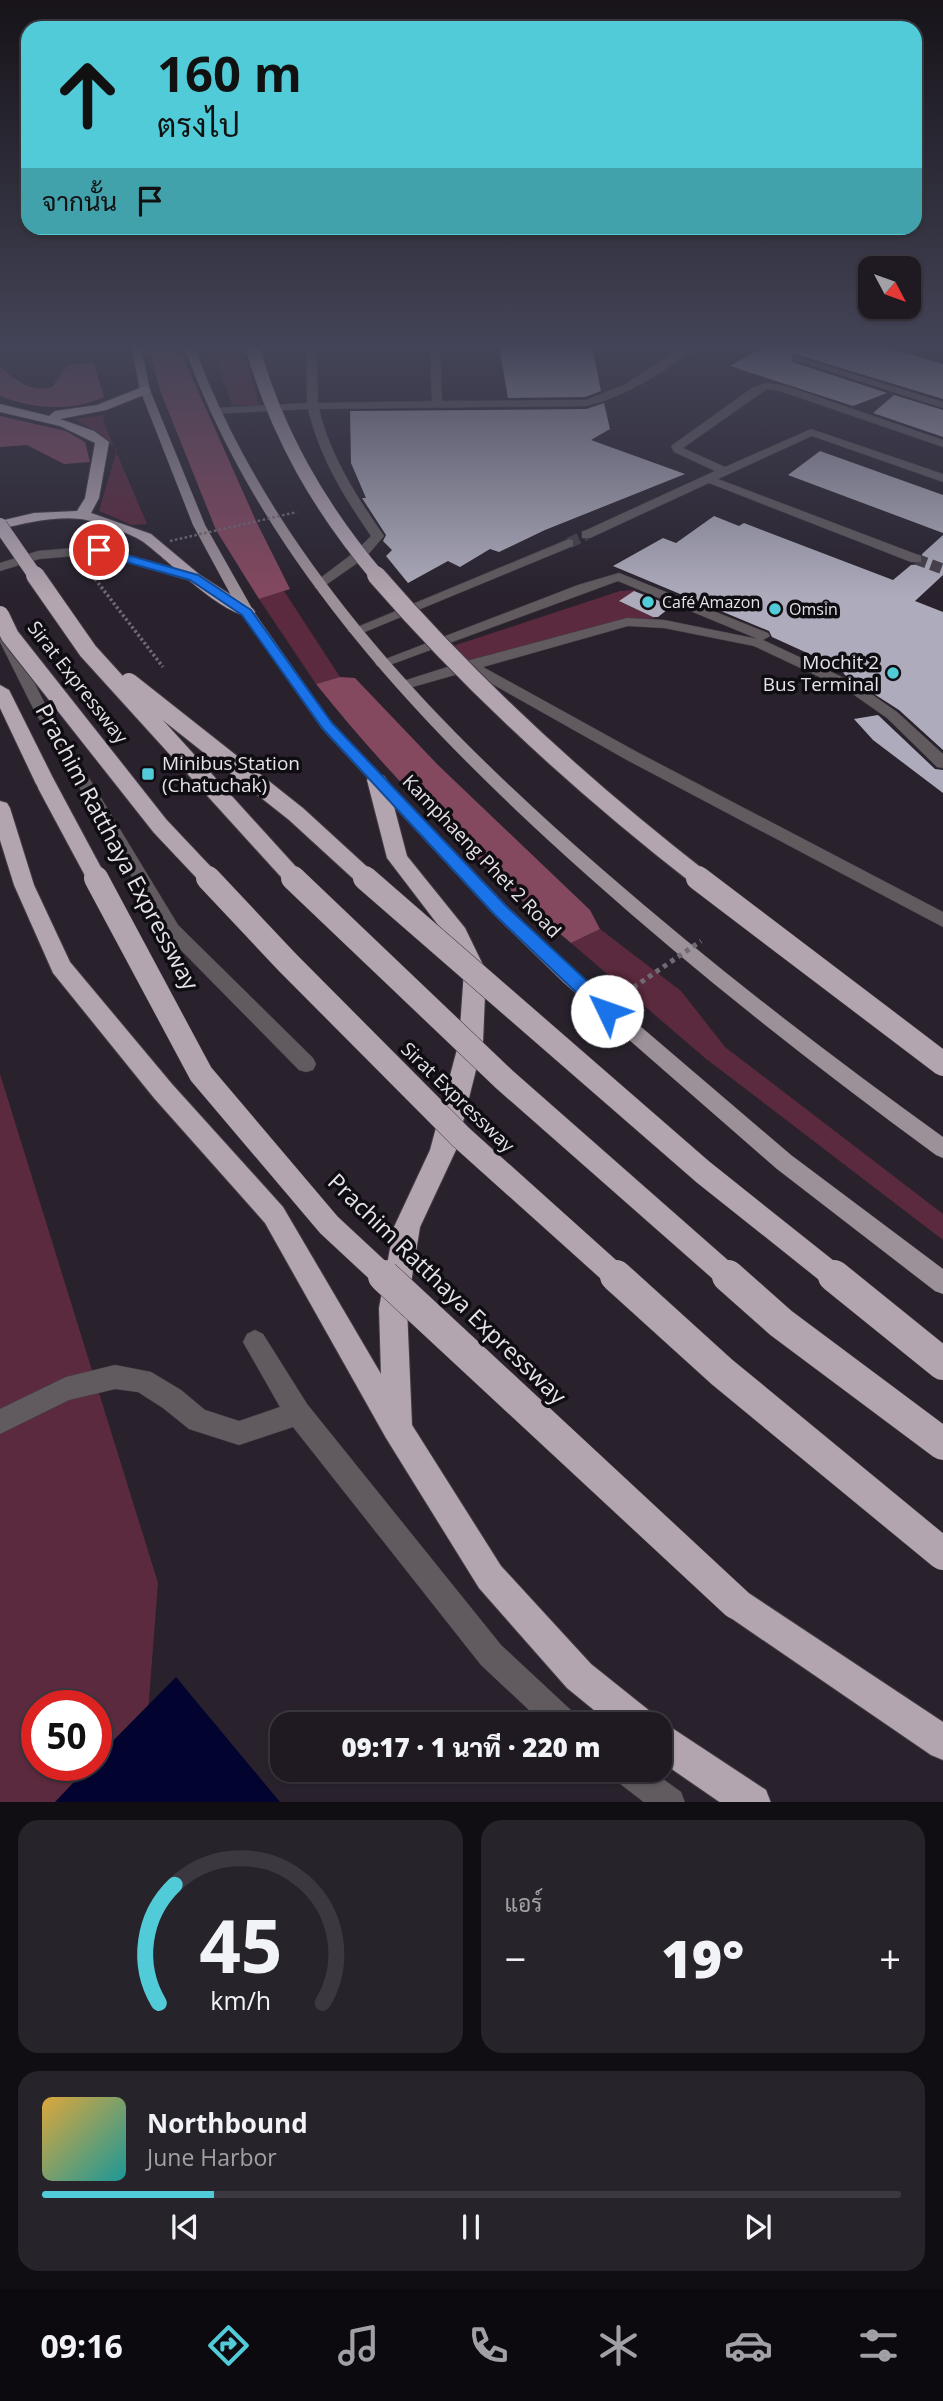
<!DOCTYPE html>
<html lang="th">
<head>
<meta charset="utf-8">
<style>
	body { margin:0; font-family:"Open Sans",Sarabun,sans-serif; background:#27232a; color:#f1f3f6; height:100vh; display:flex; flex-direction:column; font-size:26px; white-space:nowrap }
	* { box-sizing:border-box; margin:0 }
	p { font-size:23px; color:#a1a1a5 }
	.icon { flex:none; width:38px; height:38px; fill:none; stroke:currentColor; stroke-width:2; stroke-linecap:round; stroke-linejoin:round }
	.map { position:relative; height:1802px; overflow:hidden }
	.side { display:flex; flex-direction:column; gap:18px; padding:18px; background:#110e13; flex:1 }
	.side>* { flex:none }
	.top-card { position:absolute; left:21px; top:21px; width:901px; height:214px; border-radius:21px; box-shadow:0 2px 5px #0004,0 0 0 2px #3c3840; background:#52cbd8; color:#111; overflow:hidden }
	.needle { width:46px; rotate:131deg }
	.buttons { position:absolute; left:858px; top:256px; display:grid; gap:14px }
	.buttons a { display:grid; place-items:center; width:63px; height:63px; border-radius:14px; background:#1f1a22; box-shadow:0 2px 5px #0004,0 0 0 2px #3c3840; font-size:35px }
	.speed { position:absolute; left:21px; top:1690px; display:flex; gap:14px; font-size:35px; font-weight:700; text-align:center }
	.speed>* { display:grid; place-content:center; width:91px; height:91px; border-radius:50%; background:#1f1a22; box-shadow:0 2px 5px #0004,0 0 0 2px #3c3840; line-height:1 }
	.speed .limit { border:10px solid #d22; background:#fff; color:#111 }
	.pin { position:absolute; display:grid; place-items:center; width:60px; height:60px; color:#fff; margin:-30px; border:4px solid #fff; border-radius:50%; box-shadow:0 2px 7px #0007 }
	.me { position:absolute; width:77px; margin:-38px; rotate:312deg; stroke-linejoin:round; filter:drop-shadow(0 0 5px #0008) }
	.turn { display:flex; align-items:center; gap:24px; height:147px; padding:0 21px; font-size:32px }
	.turn .icon { width:91px; height:91px; stroke-width:2.5 }
	.turn b { display:block; font-size:49px; line-height:60px }
	.then { display:flex; align-items:center; height:66px; padding:0 21px; background:#0003; gap:14px; font-size:26px }
	.big { font-size:52px; font-weight:800; line-height:1.1 }
	.side .widget { flex:1; display:flex; flex-direction:column; justify-content:center; gap:10px; min-width:0; padding:0 24px; border-radius:21px; background:#27232a }
	.side .dial { align-items:center; gap:0 }
	.dial svg { height:182px; overflow:visible; fill:none; stroke:#3c3840; stroke-width:7; stroke-linecap:round; text-anchor:middle }
	.dial text { fill:#f1f3f6; stroke:none }
	.song { display:flex; align-items:center; gap:21px }
	.cover { width:84px; height:84px; border-radius:10px; background:linear-gradient(135deg,hsl(40 70% 55%),hsl(180 70% 35%)) }
	.played { height:7px; border-radius:4px; background:linear-gradient(90deg,#52cbd8 20%,#3c3840 20%) }
	.keys { display:flex; justify-content:space-around; direction:ltr }
	.heat { display:flex; justify-content:space-between; align-items:center; font-size:38px; direction:ltr }
	.side .tiles { flex:1; display:grid; gap:18px; grid-template-columns:1fr 1fr }
	.widget:last-child { grid-column:span 2 }
	.trip { position:absolute; left:270px; top:1712px; width:402px; height:70px; border-radius:21px; background:#1f1a22; box-shadow:0 2px 5px #0004,0 0 0 2px #3c3840; font-weight:800; line-height:70px; text-align:center }
	.tab-bar { display:flex; height:112px; justify-content:space-around; align-items:center; background:#0c0a0e; color:#a1a1a5 }
	.tab-bar .icon { width:49px; height:49px }
	.tab-bar .active { color:#52cbd8 }
	.tab-bar b { font-size:32px; color:#f1f3f6 }
	.map>svg:first-child { display:block }
	.green { fill:#5c2a3e; fill-rule:evenodd }
	.forest { fill:#84485f }
	.water { fill:#030330 }
	.building { fill:#aeacbc }
	.lines { fill:none; stroke-linecap:round; stroke-linejoin:round }
	.minor-tunnel { stroke:#453f49; stroke-width:11; stroke-dasharray:11 5; stroke-linecap:butt }
	.minor-casing { stroke:#433d47; stroke-width:1 }
	.major-casing { stroke:#433d47; stroke-width:1 }
	.highway-casing { stroke:#433d47; stroke-width:2 }
	.path-far1 { stroke:#706a74; stroke-width:2.5; stroke-dasharray:2.5 2.5; stroke-linecap:butt }
	.path { stroke:#706a74; stroke-width:3.5; stroke-dasharray:2.5 2.5; stroke-linecap:butt }
	.minor { fill:#615b5f; fill-rule:evenodd }
	.major { fill:#9c9099; fill-rule:evenodd }
	.highway { fill:#b3a5b0; fill-rule:evenodd }
	.highway-bridge-far3-casing { stroke:#433d47; stroke-width:15; stroke-linecap:butt }
	.highway-bridge-far2-casing { stroke:#433d47; stroke-width:20; stroke-linecap:butt }
	.highway-bridge-far1-casing { stroke:#433d47; stroke-width:25; stroke-linecap:butt }
	.highway-bridge-casing { stroke:#433d47; stroke-width:33; stroke-linecap:butt }
	.path-bridge-far1 { stroke:#706a74; stroke-width:2.5; stroke-dasharray:2.5 2.5; stroke-linecap:butt }
	.path-bridge { stroke:#706a74; stroke-width:5; stroke-dasharray:4.5 4.5; stroke-linecap:butt }
	.highway-bridge-far3 { stroke:#b3a5b0; stroke-width:14 }
	.highway-bridge-far2 { stroke:#b3a5b0; stroke-width:18 }
	.highway-bridge-far1 { stroke:#b3a5b0; stroke-width:24 }
	.highway-bridge { stroke:#b3a5b0; stroke-width:32 }
	.route { fill:#1a73e8; stroke:#114b97; stroke-width:2 }
	.poi-dot { fill:#52cbd8; stroke:#100d12; stroke-width:2.5 }
	.labels { text-anchor:middle; stroke-width:7; stroke-linejoin:round; paint-order:stroke }
	.far-poi-label { font-size:16px; fill:#e6e2e9; stroke:#100d12; text-anchor:start }
	.poi-label { font-size:19px; fill:#e6e2e9; stroke:#100d12; text-anchor:end }
	.street-label { font-size:19px; fill:#e6e2e9; stroke:#100d12 }
	.near-street-label { font-size:23px; fill:#e6e2e9; stroke:#100d12 }
</style>
</head>
<body>
<div class="map">
<svg width="943" height="1803" viewBox="0 0 943 1803">
	<rect width="100%" height="100%" fill="#29222d"/>
	<g class="green">
		<path d="M211 346H242L259 405H232Z"/>
		<path d="M105 415 103 421 147 524 132 525 99 511 117 450 98 432 74 419Z"/>
		<path d="M636 590 620 602 656 618 627 622 468 665 453 646 620 591Z"/>
		<path d="M284 591 340 677 316 684 259 599Z"/>
		<path d="M600 929 681 991 725 1047 943 1214V1240L705 1058 571 943Z"/>
		<path d="M0 1074 158 1583 141 1802H0ZM37 1706H96V1766H37Z"/>
	</g>
	<g class="forest">
		<path d="M148 346H178L256 521 290 589 259 599 216 530 161 393Z"/>
		<path d="M94 363 104 397C70 412 34 409 0 396V367C16 380 30 393 52 387L68 365Z"/>
		<path d="M0 416 66 431 85 442 90 462 64 464 27 445 0 447Z"/>
		<path d="M340 677 355 678 438 765 590 910 600 929 571 943C477 865 393 780 316 684Z"/>
	</g>
	<path class="water" d="M176 1677 280 1802H55L89 1766H96V1758Z"/>
	<g class="building">
		<path d="M499 346H592L601 391 585 397 508 398Z"/>
		<path d="M764 346H883L943 364V399L795 354 791 356 793 362 887 393 853 406 730 366Z"/>
		<path d="M894 395 943 410V437L873 413Z"/>
		<path d="M604 403 610 429 591 440 685 474 545 530 499 552 490 549 460 567 448 561 408 583 386 556 392 550 383 541 386 535 362 498H366L351 463 350 411 586 409Z"/>
		<path d="M820 451 943 495V533L788 475Z"/>
		<path d="M714 516 739 526 744 523 893 580 911 565 923 564 922 554 943 535V575L915 601 943 612V750L899 710 846 676 838 667 772 637 769 631 613 566 663 538 676 543Z"/>
		<path d="M634 591 672 606 658 617H653L619 601Z"/>
		<path d="M878 715 935 769 943 770V793L873 740 854 719Z"/>
	</g>
	<g class="lines">
		<g class="minor-tunnel">
			<path d="M569 543 586 535"/>
			<path d="M916 559 943 569"/>
		</g>
		<g class="minor-casing">
			<g id="minor">
				<path d="M306 346H316L318 403 432 401 430 346H440L442 401 586 400 624 385 684 346H696C668 371 622 398 586 406L319 409C330 456 357 497 384 536L366 557 320 589 315 588V582L356 551 371 536C344 497 319 456 308 409L214 414 209 411 214 408 307 403Z"/>
				<path d="M927 346H943V352L928 348Z"/>
				<path d="M794 356 943 402V408L794 360Z"/>
				<path d="M766 383 786 386 943 440V447L780 391 767 389 683 448 725 467 811 429 943 474V482L812 436 718 479 921 556V562H911L709 483 590 538H582V532L715 471 674 452 671 446 752 388Z"/>
				<path d="M569 539 573 540V546L360 634 355 635 348 631Z"/>
				<path d="M98 546 199 575 201 578 194 582 97 554 39 559 0 571V563L38 551Z"/>
				<path d="M619 573 768 633 770 636 763 640 857 684 897 712 943 754V768L937 767 887 718 847 690 754 646 664 628 628 626 483 667 637 752 943 912V927L627 760 469 671 402 690 395 686 397 683 463 662 627 618 664 620 758 639 618 581 387 666H377L375 663 578 585Z"/>
				<path d="M0 631H8L10 634 49 712 178 925 313 1058 316 1064 313 1070 306 1072 299 1070 166 935 35 712 0 642Z"/>
				<path d="M255 1330 263 1334 307 1404 501 1645 575 1714 579 1724H544L481 1665 293 1427 239 1445 189 1429 163 1408 138 1392 115 1389 69 1400 0 1434V1409L66 1377 115 1365 151 1372 181 1390 205 1410 239 1421 280 1407 243 1342 247 1334Z"/>
				<path d="M609 1769H649L681 1792 685 1803H645L614 1779Z"/>
			</g>
		</g>
		<g class="major-casing">
			<g id="major">
				<path d="M131 346H141L150 390 205 525 254 612 332 723 507 906 578 973 791 1155 943 1269V1294L935 1291 777 1169 564 983 495 916 322 729 240 612 193 525 140 390Z"/>
				<path d="M184 346H194C272 557 436 725 603 870 712 965 826 1053 943 1137V1158L936 1155C816 1067 700 976 589 877 424 730 260 559 184 346Z"/>
			</g>
		</g>
		<g class="highway-casing">
			<g id="highway">
				<path d="M145 386 151 390 149 393 106 410 60 419 94 431 109 442 99 498 91 513 151 534 200 575 253 609 255 612 253 615C228 622 164 556 142 541 130 533 95 521 81 519 54 516 26 523 0 529V521L34 513 77 511 85 498 95 443 60 426 0 412V404L49 416 55 411 97 405Z"/>
				<path d="M0 685 9 690 56 784 53 788H39L36 784 0 708Z"/>
				<path d="M377 774 384 776 387 780 407 856 465 928 486 971 483 1042 456 1150 420 1227 407 1308 412 1425 501 1566 591 1664 651 1712 656 1724H611L567 1688 479 1588 386 1438 265 1223 154 1098 53 973 14 885 0 840V801L7 803 10 808 34 885 70 962 172 1084 283 1207 381 1374 379 1308 394 1227 430 1150 459 1042 464 971 448 938 387 858 367 780 370 776Z"/>
				<path d="M736 1587 747 1592 943 1722V1760L931 1755 725 1614 720 1603 725 1592Z"/>
				<path d="M660 1723 672 1728 766 1790 771 1803H721L660 1761V1724H657Z"/>
			</g>
		</g>
		<path class="path-far1" d="M89 571 93 577"/>
		<path class="path" d="M92 575 163 667"/>
		<use href="#minor" class="minor"/>
		<use href="#major" class="major"/>
		<use href="#highway" class="highway"/>
		<g class="highway-bridge-far3-casing">
			<g id="highway-bridge-far3">
				<path d="M252 346C277 434 319 507 378 577"/>
				<path d="M0 525 36 577"/>
			</g>
		</g>
		<g class="highway-bridge-far2-casing">
			<g id="highway-bridge-far2">
				<path d="M35 575 88 651 295 879"/>
				<path d="M376 575C473 687 584 788 701 879"/>
				<path d="M0 615 10 636 160 826 210 879"/>
				<path d="M129 682 296 814 367 879"/>
				<path d="M46 784 97 879"/>
			</g>
		</g>
		<g class="highway-bridge-far1-casing">
			<g id="highway-bridge-far1">
				<path d="M96 878 201 1074 329 1225 386 1278"/>
				<path d="M208 878 287 962 461 1137 618 1278"/>
				<path d="M293 878 505 1080 730 1278"/>
				<path d="M365 878 703 1172 836 1278"/>
				<path d="M698 878 943 1064"/>
			</g>
		</g>
		<g class="highway-bridge-casing">
			<g id="highway-bridge">
				<path d="M384 1276 736 1603"/>
				<path d="M616 1276 722 1372 943 1554"/>
				<path d="M728 1276 781 1323 943 1444"/>
				<path d="M834 1276 943 1364"/>
			</g>
		</g>
		<path class="path-bridge-far1" d="M170 541 297 512"/>
		<path class="path-bridge" d="M589 1018 701 941"/>
		<use href="#highway-bridge-far3" class="highway-bridge-far3"/>
		<use href="#highway-bridge-far2" class="highway-bridge-far2"/>
		<use href="#highway-bridge-far1" class="highway-bridge-far1"/>
		<use href="#highway-bridge" class="highway-bridge"/>
	</g>
	<linearGradient id="sky" x2="0" y2="1"><stop stop-color="#171319"/><stop offset="0.58" stop-color="#434457"/><stop offset="1" stop-color="#434457" stop-opacity="0"/></linearGradient>
	<rect width="943" height="598" fill="url(#sky)"/>
	<path class="route" d="M99 547 198 575 251 610 332 723 507 907 614 1006 616 1011 614 1016H601L495 915 323 729 242 615 190 580 94 553 93 550Z"/>
	<g class="poi-dot">
		<circle cx="648" cy="602" r="7"/>
		<circle cx="775" cy="609" r="7"/>
		<circle cx="893" cy="673" r="7"/>
		<rect x="141" y="767" width="14" height="14" rx="3.5"/>
	</g>
	<g class="labels">
		<g class="far-poi-label">
			<text x="662" y="608">Café Amazon</text>
			<text x="789" y="615">Omsin</text>
		</g>
		<g class="poi-label">
			<text x="879" y="669">Mochit 2<tspan x="879" dy="22">Bus Terminal</tspan></text>
			<text x="162" y="770" text-anchor="start">Minibus Station<tspan x="162" dy="22">(Chatuchak)</tspan></text>
		</g>
		<g class="street-label">
			<text transform="translate(78 682) rotate(52)" y="7">Sirat Expressway</text>
			<text transform="translate(482 856) rotate(46)" y="7">Kamphaeng Phet 2 Road</text>
			<text transform="translate(458 1097) rotate(44)" y="7">Sirat Expressway</text>
		</g>
		<g class="near-street-label">
			<text transform="translate(117 847) rotate(62)" y="8">Prachim Ratthaya Expressway</text>
			<text transform="translate(447 1289) rotate(44)" y="8">Prachim Ratthaya Expressway</text>
		</g>
	</g>
</svg>
<div class="buttons">
<a><svg class="needle" viewBox="-14 -14 28 28"><path d="M0-13l5 13h-10z" fill="#e53935"/><path d="M0 13l5-13h-10z" fill="#a1a1a5"/></svg></a>
</div>
<div class="speed"><div class="limit">50</div></div>
<div class="pin" style="left:99px;top:550px;background:#d93025"><svg class="icon" aria-label="arrive" viewBox="0 0 24 24"><path d="M6 21V4h12l-3 4 3 4H6"/></svg></div>
<svg class="me" style="left:607px;top:1011px" viewBox="-20 -20 40 40"><circle r="19" fill="#fff"/><path d="M0-13L10 11 0 6-10 11z" fill="#1a73e8"/></svg>
<div class="trip">09:17 · 1 นาที · 220 m</div>
<div class="top-card">
<div class="turn"><svg class="icon" aria-label="ahead" viewBox="0 0 24 24"><path d="M12 20V5M6 11l6-6 6 6"/></svg><div><b>160 m</b>ตรงไป</div></div>
<div class="then">จากนั้น<svg class="icon" aria-label="arrive" viewBox="0 0 24 24"><path d="M6 21V4h12l-3 4 3 4H6"/></svg></div>
</div>
</div>
<section class="side">
<div class="tiles">
<div class="widget dial"><svg viewBox="0 0 100 80">
<path d="M14 69A42 42 0 1 1 86 69"/>
<path d="M14 69A42 42 0 0 1 21 17" stroke="#52cbd8"/>
<text x="50" y="56" font-size="32" font-weight="700">45</text>
<text x="50" y="72" font-size="11">km/h</text>
</svg></div>
<div class="widget"><p>แอร์</p>
<div class="heat"><a>−</a><b class="big">19°</b><a>+</a></div>
</div>
<div class="widget">
<div class="song"><i class="cover"></i><div><b>Northbound</b><p>June Harbor</p></div></div>
<div class="played"></div>
<div class="keys"><svg class="icon" aria-label="previous" viewBox="0 0 24 24"><path d="M18 5L8 12l10 7zM5 5v14"/></svg><svg class="icon" aria-label="pause" viewBox="0 0 24 24"><path d="M8 5v14M16 5v14"/></svg><svg class="icon" aria-label="next" viewBox="0 0 24 24"><path d="M6 5l10 7-10 7zM19 5v14"/></svg></div>
</div>
</div>
</section>
<nav class="tab-bar">
<b>09:16</b>
<svg class="icon active" aria-label="directions" viewBox="0 0 24 24"><path d="M12 3l9 9-9 9-9-9zM9 14v-3h6M13 9l2 2-2 2"/></svg>
<svg class="icon" aria-label="music" viewBox="0 0 24 24"><path d="M9 18V5l10-2v13"/><circle cx="6" cy="18" r="3"/><circle cx="16" cy="16" r="3"/></svg>
<svg class="icon" aria-label="phone" viewBox="0 0 24 24"><path d="M5 4h4l2 5-3 2q2 4 5 5l2-3 5 2v4C11 20 4 13 5 4z"/></svg>
<svg class="icon" aria-label="climate" viewBox="0 0 24 24"><path d="M12 3v18M4 7l16 10M4 17L20 7"/></svg>
<svg class="icon" aria-label="car" viewBox="0 0 24 24"><path d="M5 17H2v-5l4-1 3-4h7l3 4 3 1v5h-3M9 17h6M6 11h13"/><circle cx="7" cy="17" r="2"/><circle cx="17" cy="17" r="2"/></svg>
<svg class="icon" aria-label="filters" viewBox="0 0 24 24"><path d="M4 7h16M4 17h16"/><circle cx="9" cy="7" r="2"/><circle cx="15" cy="17" r="2"/></svg>
</nav>
</body>
</html>
